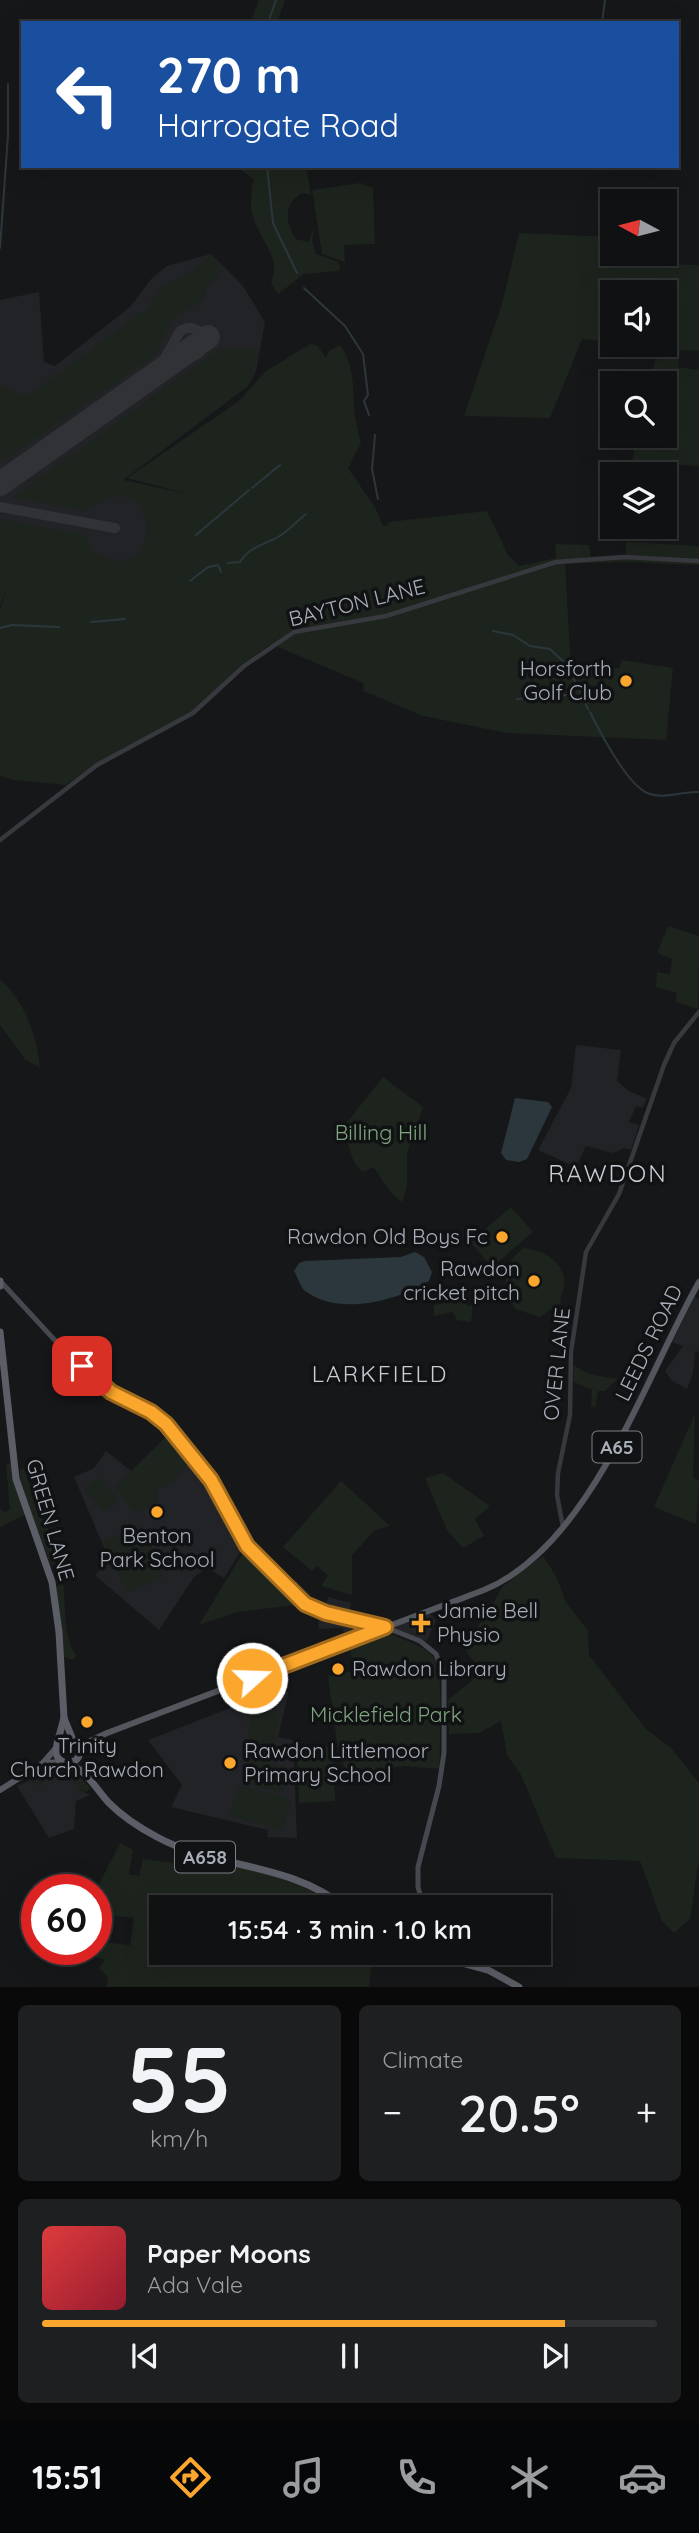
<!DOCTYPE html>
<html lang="en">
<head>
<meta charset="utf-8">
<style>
	body { margin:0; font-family:Quicksand,sans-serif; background:#1e1f21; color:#f1f3f6; height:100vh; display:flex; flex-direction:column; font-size:26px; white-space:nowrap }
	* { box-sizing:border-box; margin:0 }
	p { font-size:23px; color:#9c9da0 }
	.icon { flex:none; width:38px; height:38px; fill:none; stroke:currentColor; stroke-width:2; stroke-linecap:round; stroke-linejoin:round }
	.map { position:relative; height:1987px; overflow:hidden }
	.panel { display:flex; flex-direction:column; gap:18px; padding:18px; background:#09090a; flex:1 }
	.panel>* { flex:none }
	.guide { position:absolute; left:21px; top:21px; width:658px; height:147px; border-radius:0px; box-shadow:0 7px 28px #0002,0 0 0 2px #303133; background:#1a4fa0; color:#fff; overflow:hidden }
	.needle { width:46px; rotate:277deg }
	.controls { position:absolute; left:600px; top:189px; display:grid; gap:14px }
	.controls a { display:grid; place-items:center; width:77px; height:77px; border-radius:0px; background:#101113; box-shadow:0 7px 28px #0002,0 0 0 2px #303133; font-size:35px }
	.speed { position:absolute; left:21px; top:1874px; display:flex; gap:14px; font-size:35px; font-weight:700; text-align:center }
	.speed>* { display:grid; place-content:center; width:91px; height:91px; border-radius:50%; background:#101113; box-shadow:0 7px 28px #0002,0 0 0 2px #303133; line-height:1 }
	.speed .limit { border:10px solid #d22; background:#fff; color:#111 }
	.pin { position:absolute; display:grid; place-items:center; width:60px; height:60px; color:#fff; margin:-30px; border-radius:14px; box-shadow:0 4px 10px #0006 }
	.me { position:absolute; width:77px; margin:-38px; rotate:70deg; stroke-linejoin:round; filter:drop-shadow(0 0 5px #0008) }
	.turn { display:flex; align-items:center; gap:24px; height:147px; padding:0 21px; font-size:32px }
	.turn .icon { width:91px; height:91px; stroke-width:2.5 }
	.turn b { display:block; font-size:49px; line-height:60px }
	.big { font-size:52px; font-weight:600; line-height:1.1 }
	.panel .widget { flex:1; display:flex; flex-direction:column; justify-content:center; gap:10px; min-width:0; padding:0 24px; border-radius:10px; background:#1e1f21 }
	.panel .dial { align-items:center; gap:0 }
	.dial b { font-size:91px; line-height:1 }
	.song { display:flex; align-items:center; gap:21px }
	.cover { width:84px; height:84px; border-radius:10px; background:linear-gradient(135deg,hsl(0 70% 55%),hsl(350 70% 35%)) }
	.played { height:7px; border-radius:4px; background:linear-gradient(90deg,#fba62c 85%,#303133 85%) }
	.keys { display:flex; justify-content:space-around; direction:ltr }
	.heat { display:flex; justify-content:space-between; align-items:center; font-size:38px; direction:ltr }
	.panel .tiles { flex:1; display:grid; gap:18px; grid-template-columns:1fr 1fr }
	.widget:last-child { grid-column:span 2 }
	.trip { position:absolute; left:149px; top:1895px; width:402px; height:70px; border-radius:0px; background:#101113; box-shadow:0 7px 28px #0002,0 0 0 2px #303133; font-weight:600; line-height:70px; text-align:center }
	.tab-bar { display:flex; height:112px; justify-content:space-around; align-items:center; background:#060708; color:#9c9da0 }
	.tab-bar .icon { width:49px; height:49px }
	.tab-bar .current { color:#fba62c }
	.tab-bar b { font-size:32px; color:#f1f3f6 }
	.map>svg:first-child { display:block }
	.built { fill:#222326 }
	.green { fill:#1c241d }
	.water { fill:#2c373d }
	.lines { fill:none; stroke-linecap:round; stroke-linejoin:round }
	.stream { stroke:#2c373d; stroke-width:2 }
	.taxiway { stroke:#303236; stroke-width:10 }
	.runway { stroke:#303236; stroke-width:24 }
	.tertiary { stroke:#37393e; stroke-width:4.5 }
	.secondary { stroke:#45484e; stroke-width:5 }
	.primary { stroke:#53565d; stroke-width:6 }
	.trunk { stroke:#5b5e66; stroke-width:7 }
	.route-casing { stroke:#a36c1d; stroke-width:18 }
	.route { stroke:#fba62c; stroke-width:12 }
	.poi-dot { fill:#fba62c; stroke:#111214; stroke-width:2.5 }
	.labels { text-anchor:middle; stroke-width:7; stroke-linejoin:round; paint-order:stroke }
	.shield { fill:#111214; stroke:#7b8088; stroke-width:2 }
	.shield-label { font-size:19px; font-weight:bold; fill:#a8afb9 }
	.street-label { font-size:21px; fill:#a8afb9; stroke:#111214 }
	.poi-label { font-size:21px; fill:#a8afb9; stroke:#111214; text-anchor:end }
	.park-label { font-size:21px; fill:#7fa57e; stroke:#111214 }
	.neighbourhood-label { font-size:23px; letter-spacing:2px; fill:#c9cdd5; stroke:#111214 }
	.quarter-label { font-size:24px; letter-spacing:2px; fill:#c9cdd5; stroke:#111214 }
</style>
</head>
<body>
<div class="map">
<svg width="699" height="1987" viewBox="0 0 699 1987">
	<rect width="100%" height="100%" fill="#161719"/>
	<g class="built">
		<path d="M211 254 243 286 265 322 256 371 248 386 123 480 189 495 138 574H121L18 555 0 605V300L39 292 44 362 55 366 130 307 151 279 167 266Z"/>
		<path d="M576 1045 621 1050 617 1081 629 1091 647 1099 642 1108 636 1106 629 1122 639 1125 631 1150 624 1148 613 1153 586 1146 576 1167 538 1150 571 1088Z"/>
		<path d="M695 1296 699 1300V1352L695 1351 693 1373 687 1389 671 1380 665 1371 683 1346 672 1342Z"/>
		<path d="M170 1433 202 1471 243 1547 224 1578 207 1568 194 1577 159 1630 95 1575 109 1559 74 1477 94 1468 106 1451 131 1471Z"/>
		<path d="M295 1580 311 1595 312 1603 325 1607 328 1597 351 1603 349 1615 390 1627 430 1614 436 1620 427 1641 375 1630 347 1639 342 1628 319 1629 318 1613 290 1588Z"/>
		<path d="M263 1691 268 1700 289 1691 278 1737 293 1740 297 1838 267 1837 268 1830 171 1807 182 1785 148 1740 238 1705 239 1694Z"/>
		<path d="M47 1769 70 1777 78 1785 76 1788 90 1795 76 1801 74 1829 49 1838 17 1786 30 1780 41 1786Z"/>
	</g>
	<g class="green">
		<path d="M259 0H285L277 23H250Z"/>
		<path d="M236 166H306L311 195 302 193C283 204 285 222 296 239L309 242 315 224 312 241 316 254 338 262 341 267 338 271 304 274 278 294 271 283C282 257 260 241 253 217 249 205 252 191 253 179Z"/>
		<path d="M360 183 373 188 375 244 344 245 345 262 322 254 312 190Z"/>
		<path d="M519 233 612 237V254H658L660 264 699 265V351L680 350 678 367 699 370V466L632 462 636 436H665V383H649L659 348 635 345H665V292H612V342L582 339 550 418 464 416 502 304Z"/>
		<path d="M210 255 223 269 208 286 203 299 170 322 156 355 0 463V385L26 397 148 308 163 286 186 275Z"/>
		<path d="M310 344 317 345 326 358 329 351 340 345C356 368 352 389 355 415 356 425 359 434 361 443L348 468 375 507 383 526 388 525V522L487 511 508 555 519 566 556 558 555 544 589 545 591 557 626 556V542L699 546V565L624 562 565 564 571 667 620 668 621 660 673 668 666 740 507 733 423 716 364 691 363 683 271 644 241 665 193 711 104 759 66 785 15 780 0 776V609L6 590 0 605V519L85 535 91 550C169 601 163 450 87 511L13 497 219 349H260L248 386 124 478 123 480 188 494 127 478 239 401 265 372Z"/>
		<path d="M668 926 699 936 698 1009 676 1002 677 993 656 987 657 972 670 974 672 959 657 953Z"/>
		<path d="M0 979C26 1003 36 1034 40 1068L25 1059 0 1025Z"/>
		<path d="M383 1077 423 1107 407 1153V1186L402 1202 390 1192 374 1167 363 1172C348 1162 352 1143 341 1130Z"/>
		<path d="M511 1207 533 1232 492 1267 470 1242Z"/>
		<path d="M523 1248C541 1249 567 1262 564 1286 563 1293 560 1296 561 1302L540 1317 515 1309C502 1284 500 1266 523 1248Z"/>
		<path d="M466 1298 467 1306 473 1305 471 1322 457 1320 453 1312 434 1316V1305Z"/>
		<path d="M573 1365 589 1374 617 1379 605 1391H598L595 1408 591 1405 592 1390 574 1382Z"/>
		<path d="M695 1414 693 1477 699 1481 696 1524 654 1507Z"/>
		<path d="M170 1434 191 1460 173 1482 157 1490 158 1503 135 1513 114 1488Z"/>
		<path d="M10 1463 27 1514 0 1527V1509L5 1512 10 1509 6 1465Z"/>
		<path d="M24 1468C35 1501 51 1531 60 1565 68 1594 60 1630 76 1656L73 1660 64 1657 55 1587 62 1584 59 1565H51C43 1542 16 1492 20 1470Z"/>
		<path d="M443 1473 490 1506 475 1519 484 1536 463 1548 447 1530 425 1478Z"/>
		<path d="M98 1477 119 1500 105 1512 84 1489Z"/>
		<path d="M341 1481 390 1526 375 1530 352 1555V1595L321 1586 328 1575 317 1566 312 1571 283 1547Z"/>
		<path d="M141 1525 163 1577 127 1593 104 1541Z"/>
		<path d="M247 1546 305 1604 237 1612 199 1625Z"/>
		<path d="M543 1556 556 1576 566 1602 588 1631 589 1655 645 1728 671 1748 699 1783V1858L690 1919 674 1933 662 1921 640 1861 556 1858 521 1775 507 1755 501 1721 479 1733 449 1734 448 1700 482 1672 462 1646 487 1615 502 1587Z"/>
		<path d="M386 1632C400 1639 425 1645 435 1659 444 1671 439 1750 440 1769L403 1766 347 1776 337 1743 328 1676 353 1671 350 1646Z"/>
		<path d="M252 1711 278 1714 273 1754 247 1751Z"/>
		<path d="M333 1747 335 1801 299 1803 297 1748Z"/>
		<path d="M249 1758 289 1768 282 1793 243 1783Z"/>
		<path d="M59 1764 79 1773 78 1776 91 1788 86 1792 76 1788 78 1785 70 1777 47 1769 41 1786 30 1780V1775L46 1765Z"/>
		<path d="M239 1785 291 1800 282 1831 230 1816Z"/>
		<path d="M120 1843 133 1850 129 1874 139 1876 143 1859 176 1863V1850C197 1859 218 1860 239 1865 271 1872 302 1885 330 1901L326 1908H161V1953H352L350 1956 360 1962 373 1956 369 1987H107L108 1977 99 1968 105 1960 81 1952 83 1950H96V1941L130 1945 134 1918 116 1916 112 1921 96 1919V1890Z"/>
	</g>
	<g class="water">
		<path d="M515 1098 548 1102 552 1107 527 1159 519 1162 506 1160 501 1153Z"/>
		<path d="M415 1252 424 1257 432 1272 429 1281C397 1301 337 1317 304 1290 300 1286 297 1276 294 1271L299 1263 305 1261 401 1257Z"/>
	</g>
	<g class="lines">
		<g class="stream">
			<path d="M268 23 276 0"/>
			<path d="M602 23 605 0"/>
			<path d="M267 166 273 223 297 273"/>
			<path d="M0 248 8 135V84"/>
			<path d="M304 288 345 326 363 354 368 395 364 401 369 415"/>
			<path d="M375 435 372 469 378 499"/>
			<path d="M252 488 280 465"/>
			<path d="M196 535 249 490"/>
			<path d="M228 563 240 562C250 546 264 545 278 537 288 531 297 521 306 514"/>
			<path d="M190 581 208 567 218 565 221 572"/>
			<path d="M91 622 125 619"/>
			<path d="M0 628 12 625 59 627"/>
			<path d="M493 631 513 635 530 646 550 649 568 666 588 709"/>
			<path d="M517 699 567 695"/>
			<path d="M590 712C600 732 628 788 650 794 666 799 683 791 699 792"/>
		</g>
		<g class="taxiway">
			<path d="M156 374 180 331C190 325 199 328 204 339 205 358 190 356 176 360"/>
			<path d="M0 507 115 528"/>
		</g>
		<path class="runway" d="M0 484 208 337"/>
		<g class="tertiary">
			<path d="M0 840 97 765 193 713 244 666 294 632 386 616 556 562 624 557 699 561"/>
			<path d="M563 1527 557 1495 558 1473 570 1415 571 1352 586 1252 619 1194 664 1065 674 1043 699 1012"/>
		</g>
		<path class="secondary" d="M2 1283 62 1348 102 1385 166 1424 211 1480 247 1546 305 1604 326 1613 385 1627 420 1641 436 1654 444 1675V1753L439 1786 418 1867V1887L424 1908"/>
		<g class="primary">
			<path d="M80 1753 90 1741 107 1733 484 1590C591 1546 645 1377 699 1282"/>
			<path d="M44 1763 63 1762"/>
			<path d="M0 1790 43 1763 56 1748"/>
		</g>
		<g class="trunk">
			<path d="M0 1281V1286"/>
			<path d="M0 1332 16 1479 52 1582 59 1632 64 1718 73 1740"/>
			<circle cx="68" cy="1751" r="12"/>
			<path d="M57 1744 64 1718"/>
			<path d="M67 1763C86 1769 96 1789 109 1803 123 1817 140 1828 157 1837 218 1870 288 1861 346 1908"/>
			<path d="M426 1953 488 1970 519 1987"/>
		</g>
	</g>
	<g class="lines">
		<g class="route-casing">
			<path id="route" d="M82 1366 111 1392 151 1412 166 1424 211 1480 247 1546 305 1604 326 1613 385 1627 252 1678"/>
		</g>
		<use href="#route" class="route"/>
	</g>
	<g class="poi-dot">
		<circle cx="626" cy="681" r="7"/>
		<circle cx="502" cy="1237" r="7"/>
		<circle cx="534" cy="1281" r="7"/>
		<circle cx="157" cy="1512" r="7"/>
		<path d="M417.5 1612.5h7v7h7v7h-7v7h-7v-7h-7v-7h7z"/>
		<circle cx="338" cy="1669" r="7"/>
		<circle cx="87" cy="1722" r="7"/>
		<circle cx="230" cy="1763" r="7"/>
	</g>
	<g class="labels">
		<g class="shield">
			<rect x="592.5" y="1431.5" width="49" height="31" rx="5"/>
			<rect x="175" y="1841.5" width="60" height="31" rx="5"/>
		</g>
		<g class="shield-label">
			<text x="617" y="1454">A65</text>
			<text x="205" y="1864">A658</text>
		</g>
		<g class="street-label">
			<text transform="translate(357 603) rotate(-14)" y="7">BAYTON LANE</text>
			<text transform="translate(649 1343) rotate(-64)" y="7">LEEDS ROAD</text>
			<text transform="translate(557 1364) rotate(-84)" y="7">OVER LANE</text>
			<text transform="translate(50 1520) rotate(74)" y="7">GREEN LANE</text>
		</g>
		<g class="poi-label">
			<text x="612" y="676">Horsforth<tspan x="612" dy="24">Golf Club</tspan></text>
			<text x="488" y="1244">Rawdon Old Boys Fc</text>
			<text x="520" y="1276">Rawdon<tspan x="520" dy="24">cricket pitch</tspan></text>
			<text x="157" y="1543" text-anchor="middle">Benton<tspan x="157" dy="24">Park School</tspan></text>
			<text x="437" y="1618" text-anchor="start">Jamie Bell<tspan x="437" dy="24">Physio</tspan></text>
			<text x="352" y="1676" text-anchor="start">Rawdon Library</text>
			<text x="87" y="1753" text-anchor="middle">Trinity<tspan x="87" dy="24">Church Rawdon</tspan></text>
			<text x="244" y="1758" text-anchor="start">Rawdon Littlemoor<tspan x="244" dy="24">Primary School</tspan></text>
		</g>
		<g class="park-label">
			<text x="381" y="1140">Billing Hill</text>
			<text x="386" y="1722">Micklefield Park</text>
		</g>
		<g class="neighbourhood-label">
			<text x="380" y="1382">LARKFIELD</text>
		</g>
		<g class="quarter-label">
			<text x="608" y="1182">RAWDON</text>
		</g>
	</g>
</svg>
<div class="controls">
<a><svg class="needle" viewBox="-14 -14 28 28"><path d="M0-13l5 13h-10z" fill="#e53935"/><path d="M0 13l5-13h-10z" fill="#9c9da0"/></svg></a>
<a><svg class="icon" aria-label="sound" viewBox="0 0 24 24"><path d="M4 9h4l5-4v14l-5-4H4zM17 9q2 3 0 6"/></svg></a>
<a><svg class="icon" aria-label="search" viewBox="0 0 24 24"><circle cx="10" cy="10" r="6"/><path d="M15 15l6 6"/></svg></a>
<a><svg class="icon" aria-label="layers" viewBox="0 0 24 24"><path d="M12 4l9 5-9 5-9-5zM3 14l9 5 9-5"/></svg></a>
</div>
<div class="speed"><div class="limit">60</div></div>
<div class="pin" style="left:82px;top:1366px;background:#d93025"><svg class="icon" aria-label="arrive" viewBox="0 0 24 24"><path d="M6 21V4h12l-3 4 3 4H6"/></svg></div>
<svg class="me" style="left:252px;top:1678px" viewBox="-20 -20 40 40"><circle r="17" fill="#fba62c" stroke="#fff" stroke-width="3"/><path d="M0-11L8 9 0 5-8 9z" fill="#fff"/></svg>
<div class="trip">15:54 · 3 min · 1.0 km</div>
<div class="guide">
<div class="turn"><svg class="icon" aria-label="left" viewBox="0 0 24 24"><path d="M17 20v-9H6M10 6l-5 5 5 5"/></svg><div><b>270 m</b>Harrogate Road</div></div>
</div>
</div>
<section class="panel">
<div class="tiles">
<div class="widget dial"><b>55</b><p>km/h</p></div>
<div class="widget"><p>Climate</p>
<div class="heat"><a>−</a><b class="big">20.5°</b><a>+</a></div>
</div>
<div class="widget">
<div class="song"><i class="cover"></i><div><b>Paper Moons</b><p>Ada Vale</p></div></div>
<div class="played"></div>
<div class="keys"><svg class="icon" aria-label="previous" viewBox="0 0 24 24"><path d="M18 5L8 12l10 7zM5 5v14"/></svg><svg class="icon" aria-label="pause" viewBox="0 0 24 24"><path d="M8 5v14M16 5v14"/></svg><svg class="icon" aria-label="next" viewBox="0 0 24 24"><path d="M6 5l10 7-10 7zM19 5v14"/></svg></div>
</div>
</div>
</section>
<nav class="tab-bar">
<b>15:51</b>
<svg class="icon current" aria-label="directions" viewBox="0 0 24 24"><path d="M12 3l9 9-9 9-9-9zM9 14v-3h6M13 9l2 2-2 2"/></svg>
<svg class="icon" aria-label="music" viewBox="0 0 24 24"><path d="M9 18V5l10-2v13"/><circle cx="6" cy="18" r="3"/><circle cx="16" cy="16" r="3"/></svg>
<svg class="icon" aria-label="phone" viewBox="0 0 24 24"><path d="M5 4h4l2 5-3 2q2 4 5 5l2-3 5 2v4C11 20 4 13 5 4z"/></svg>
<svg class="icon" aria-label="climate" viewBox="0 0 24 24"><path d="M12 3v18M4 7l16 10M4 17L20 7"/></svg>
<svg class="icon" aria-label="car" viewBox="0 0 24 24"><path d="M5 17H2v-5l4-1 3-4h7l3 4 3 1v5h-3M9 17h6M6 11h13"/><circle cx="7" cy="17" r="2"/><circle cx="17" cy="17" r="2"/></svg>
</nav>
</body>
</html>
